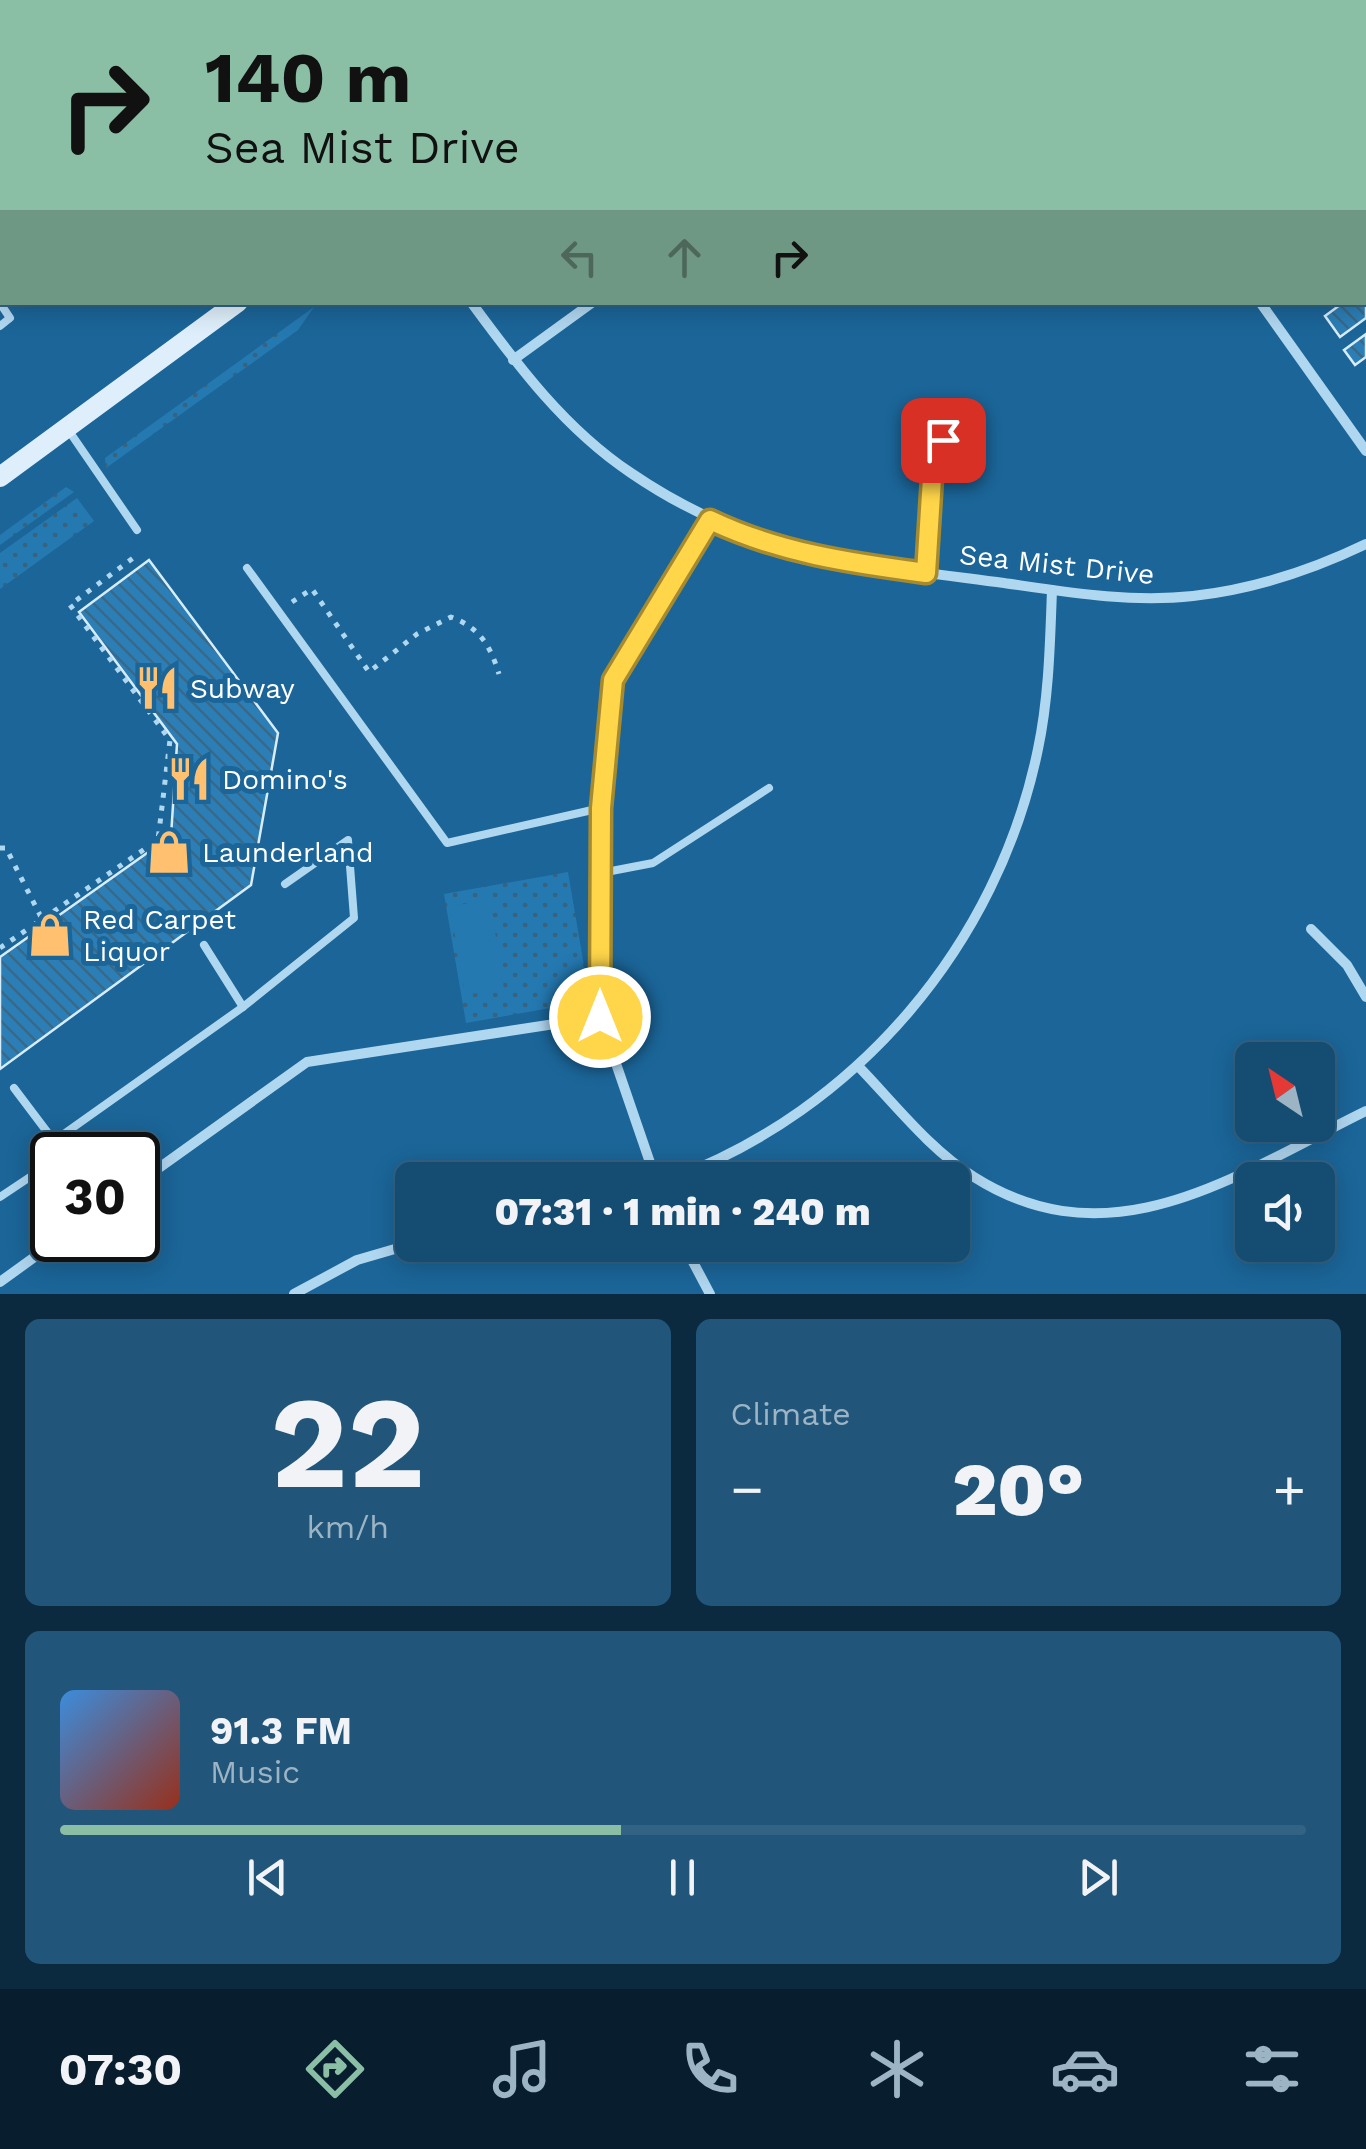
<!DOCTYPE html>
<html lang="en">
<head>
<meta charset="utf-8">
<style>
	body { margin:0; font-family:"Work Sans",sans-serif; background:#21567a; color:#f1f3f6; height:100vh; display:flex; flex-direction:column; font-size:38px; white-space:nowrap }
	* { box-sizing:border-box; margin:0 }
	p { font-size:32px; color:#9db4c4 }
	.icon { flex:none; width:55px; height:55px; fill:none; stroke:currentColor; stroke-width:2; stroke-linecap:round; stroke-linejoin:round }
	.map { position:relative; height:1294px; overflow:hidden }
	.side { display:flex; flex-direction:column; gap:25px; padding:25px; background:#0b2a3f; flex:1 }
	.side>* { flex:none }
	.hud { position:absolute; left:0px; top:0px; width:1368px; height:305px; box-shadow:0 5px 25px #0003,0 0 0 2px #336384; background:#8abfa5; color:#111; overflow:hidden }
	.needle { width:65px; rotate:325deg }
	.fabs { position:absolute; left:1235px; top:1042px; display:grid; gap:20px }
	.fabs a { display:grid; place-items:center; width:100px; height:100px; border-radius:15px; background:#144c72; box-shadow:0 5px 25px #0003,0 0 0 2px #336384; font-size:50px }
	.speed { position:absolute; left:30px; top:1132px; display:flex; gap:20px; font-size:50px; font-weight:700; text-align:center }
	.speed>* { display:grid; place-content:center; width:130px; height:130px; border-radius:50%; background:#144c72; box-shadow:0 5px 25px #0003,0 0 0 2px #336384; line-height:1 }
	.speed .limit { border:5px solid #111; border-radius:15px; background:#fff; color:#111 }
	.pin { position:absolute; display:grid; place-items:center; width:85px; height:85px; color:#fff; margin:-42px; border-radius:20px; box-shadow:0 5px 15px #0006 }
	.me { position:absolute; width:110px; margin:-55px; rotate:0deg; stroke-linejoin:round; filter:drop-shadow(0 0 8px #0008) }
	.turn { display:flex; align-items:center; gap:35px; height:210px; padding:0 40px; font-size:45px }
	.turn .icon { width:130px; height:130px; stroke-width:2.5 }
	.turn b { display:block; font-size:70px; line-height:85px }
	.lanes { display:flex; align-items:center; height:95px; padding:0 40px; background:#0003; justify-content:center; gap:50px; direction:ltr }
	.lanes .off { opacity:.35 }
	.big { font-size:75px; font-weight:800; line-height:1.1 }
	.side .card { flex:1; display:flex; flex-direction:column; justify-content:center; gap:15px; min-width:0; padding:0 35px; border-radius:15px; background:#21567a }
	.side .dial { align-items:center; gap:0 }
	.dial b { font-size:130px; line-height:1 }
	.song { display:flex; align-items:center; gap:30px }
	.cover { width:120px; height:120px; border-radius:15px; background:linear-gradient(135deg,hsl(210 70% 55%),hsl(10 70% 35%)) }
	.played { height:10px; border-radius:5px; background:linear-gradient(90deg,#8abfa5 45%,#336384 45%) }
	.keys { display:flex; justify-content:space-around; direction:ltr }
	.heat { display:flex; justify-content:space-between; align-items:center; font-size:55px; direction:ltr }
	.side .tiles { flex:1; display:grid; gap:25px; grid-template-columns:1fr 1fr }
	.card:last-child { grid-column:span 2 }
	.trip { position:absolute; left:395px; top:1162px; width:575px; height:100px; border-radius:15px; background:#144c72; box-shadow:0 5px 25px #0003,0 0 0 2px #336384; font-weight:800; line-height:100px; text-align:center }
	.tabs { display:flex; height:160px; justify-content:space-around; align-items:center; background:#081e2e; color:#9db4c4 }
	.tabs .icon { width:70px; height:70px }
	.tabs .current { color:#8abfa5 }
	.tabs b { font-size:45px; color:#f1f3f6 }
	.map>svg:first-child { display:block }
	.grass { fill:url(#grass-dots) }
	.garden { fill:#2479b1 }
	.building { fill:url(#building-back-hatch); stroke:#d7edfb; stroke-width:2.5 }
	.lines { fill:none; stroke-linecap:round; stroke-linejoin:round }
	.path { stroke:#b0d7f0; stroke-width:5; stroke-dasharray:5 8; stroke-linecap:butt }
	.service { stroke:#b0d7f0; stroke-width:8 }
	.minor { stroke:#b0d7f0; stroke-width:10 }
	.secondary { stroke:#deeffb; stroke-width:20 }
	.route-casing { stroke:#a68a30; stroke-width:25 }
	.route { stroke:#ffd54a; stroke-width:18 }
	.labels { text-anchor:middle; stroke-width:10; stroke-linejoin:round; paint-order:stroke }
	.street-label { font-size:28px; fill:#fff; stroke:#1b6598 }
	.poi-label { font-size:28px; fill:#fff; stroke:#1b6598; text-anchor:start }
</style>
</head>
<body>
<div class="map">
<svg width="1366" height="1294" viewBox="0 0 1366 1294">
	<defs>
		<pattern id="grass-dots" width="8" height="8" patternUnits="userSpaceOnUse" patternTransform="scale(2.5)"><rect width="8" height="8" fill="#2479b1"/><path d="M2 2h.1M6 6h.1" fill="none" stroke="#38627e" stroke-width="1.8" stroke-linecap="round"/></pattern>
		<pattern id="building-back-hatch" width="6" height="6" patternUnits="userSpaceOnUse" patternTransform="scale(2.5)"><rect width="6" height="6" fill="#2b7eb6"/><path d="M-1 5l2 2M0 0l6 6M5-1l2 2" fill="none" stroke="#3a6886"/></pattern>
	</defs>
	<rect width="100%" height="100%" fill="#1b6598"/>
	<g class="grass">
		<path d="M314 307 298 330 106 468 105 458Z"/>
		<path d="M66 487 74 492 0 545V535Z"/>
		<path d="M77 498 94 521 0 589V553Z"/>
		<path d="M568 872 590 1001 466 1023 444 894Z"/>
	</g>
	<path class="garden" d="M490 900 504 989 465 995 450 906Z"/>
	<g class="building">
		<path d="M1366 287V318L1340 337 1325 316 1344 302H1365Z"/>
		<path d="M1366 334V357L1355 365 1344 350Z"/>
		<path d="M149 560 278 733 251 885 0 1069V957L171 836 177 744 79 612Z"/>
	</g>
	<g class="lines">
		<g class="path">
			<path d="M292 602 312 589 369 672 417 634 451 617C480 628 490 645 499 674"/>
			<path d="M0 848H6L42 919"/>
			<path d="M0 948 158 840 170 740 70 605 133 558"/>
		</g>
		<g class="service">
			<path d="M0 303 10 318 0 326"/>
			<path d="M69 431 137 530"/>
			<path d="M247 568 447 843 601 808"/>
			<path d="M601 873 653 863 769 788"/>
			<path d="M204 945 243 1007"/>
			<path d="M14 1088 54 1141"/>
			<path d="M0 1197 39 1171 54 1141 243 1007 354 918 348 840 285 884"/>
		</g>
		<g class="minor">
			<path d="M232 0 235 2"/>
			<path d="M1045 0 1046 2"/>
			<path d="M1011 2 1015 0"/>
			<path d="M471 302C518 366 565 429 631 473 754 557 862 564 1004 583 1066 592 1130 603 1193 596 1255 589 1310 571 1366 544"/>
			<path d="M1260 302 1366 451"/>
			<path d="M513 360 593 302"/>
			<path d="M926 573C929 516 931 465 956 413"/>
			<path d="M1311 929 1347 965 1366 997"/>
			<path d="M600 1017 601 808 613 680 711 520"/>
			<path d="M858 1066C894 1103 929 1149 974 1177 1113 1265 1239 1173 1366 1111"/>
			<path d="M669 1180C857 1111 998 944 1038 749 1049 697 1050 643 1052 590"/>
			<path d="M138 1183 307 1062 600 1017 656 1180"/>
			<path d="M684 1245 710 1294"/>
			<path d="M0 1282 58 1240"/>
			<path d="M294 1294 357 1260 412 1244"/>
		</g>
		<g class="secondary">
			<path d="M658 2 661 0"/>
			<path d="M0 477 238 302"/>
		</g>
	</g>
	<g class="lines">
		<g class="route-casing">
			<path id="route" d="M600 1017 601 808 613 680 710 520C779 553 851 563 926 573L932 478 943 440"/>
		</g>
		<use href="#route" class="route"/>
	</g>
	<defs>
		<g id="restaurant-bare" transform="scale(3.45)"><path d="M-5-6h1v4h1v-4h1v4h1v-4h1v5L-1.5 .5V6h-2V.5L-5-1ZM5-6V6H3V1.5H1.5Q1.5-4 5-6Z" fill="#ffc06f" stroke="#1b6598" stroke-width="2.5" paint-order="stroke"/></g>
		<g id="shop-bare" transform="scale(3.45)"><path d="M-5-2.5h2.3a2.7 3.5 0 0 1 5.4 0H5L5.5 6h-11ZM-1.5-2.5h3a1.5 2.3 0 0 0-3 0Z" fill="#ffc06f" stroke="#1b6598" stroke-width="2.5" paint-order="stroke"/></g>
	</defs>
	<g fill-rule="evenodd">
		<use href="#restaurant-bare" x="157" y="688"/>
		<use href="#restaurant-bare" x="189" y="779"/>
		<use href="#shop-bare" x="169" y="852"/>
		<use href="#shop-bare" x="50" y="935"/>
	</g>
	<g class="labels">
		<g class="street-label">
			<text transform="translate(1057 564) rotate(6)" y="10">Sea Mist Drive</text>
		</g>
		<g class="poi-label">
			<text x="190" y="698">Subway</text>
			<text x="222" y="789">Domino's</text>
			<text x="202" y="862">Launderland</text>
			<text x="83" y="929">Red Carpet<tspan x="83" dy="32">Liquor</tspan></text>
		</g>
	</g>
</svg>
<div class="fabs">
<a><svg class="needle" viewBox="-14 -14 28 28"><path d="M0-13l5 13h-10z" fill="#e53935"/><path d="M0 13l5-13h-10z" fill="#9db4c4"/></svg></a>
<a><svg class="icon" aria-label="sound" viewBox="0 0 24 24"><path d="M4 9h4l5-4v14l-5-4H4zM17 9q2 3 0 6"/></svg></a>
</div>
<div class="speed"><div class="limit">30</div></div>
<div class="pin" style="left:943px;top:440px;background:#d93025"><svg class="icon" aria-label="arrive" viewBox="0 0 24 24"><path d="M6 21V4h12l-3 4 3 4H6"/></svg></div>
<svg class="me" style="left:600px;top:1017px" viewBox="-20 -20 40 40"><circle r="17" fill="#ffd54a" stroke="#fff" stroke-width="3"/><path d="M0-11L8 9 0 5-8 9z" fill="#fff"/></svg>
<div class="trip">07:31 · 1 min · 240 m</div>
<div class="hud">
<div class="turn"><svg class="icon" aria-label="right" viewBox="0 0 24 24"><path d="M7 20v-9h11M14 6l5 5-5 5"/></svg><div><b>140 m</b>Sea Mist Drive</div></div>
<div class="lanes"><svg class="icon off" aria-label="left" viewBox="0 0 24 24"><path d="M17 20v-9H6M10 6l-5 5 5 5"/></svg><svg class="icon off" aria-label="ahead" viewBox="0 0 24 24"><path d="M12 20V5M6 11l6-6 6 6"/></svg><svg class="icon" aria-label="right" viewBox="0 0 24 24"><path d="M7 20v-9h11M14 6l5 5-5 5"/></svg></div>
</div>
</div>
<section class="side">
<div class="tiles">
<div class="card dial"><b>22</b><p>km/h</p></div>
<div class="card"><p>Climate</p>
<div class="heat"><a>−</a><b class="big">20°</b><a>+</a></div>
</div>
<div class="card">
<div class="song"><i class="cover"></i><div><b>91.3 FM</b><p>Music</p></div></div>
<div class="played"></div>
<div class="keys"><svg class="icon" aria-label="previous" viewBox="0 0 24 24"><path d="M18 5L8 12l10 7zM5 5v14"/></svg><svg class="icon" aria-label="pause" viewBox="0 0 24 24"><path d="M8 5v14M16 5v14"/></svg><svg class="icon" aria-label="next" viewBox="0 0 24 24"><path d="M6 5l10 7-10 7zM19 5v14"/></svg></div>
</div>
</div>
</section>
<nav class="tabs">
<b>07:30</b>
<svg class="icon current" aria-label="directions" viewBox="0 0 24 24"><path d="M12 3l9 9-9 9-9-9zM9 14v-3h6M13 9l2 2-2 2"/></svg>
<svg class="icon" aria-label="music" viewBox="0 0 24 24"><path d="M9 18V5l10-2v13"/><circle cx="6" cy="18" r="3"/><circle cx="16" cy="16" r="3"/></svg>
<svg class="icon" aria-label="phone" viewBox="0 0 24 24"><path d="M5 4h4l2 5-3 2q2 4 5 5l2-3 5 2v4C11 20 4 13 5 4z"/></svg>
<svg class="icon" aria-label="climate" viewBox="0 0 24 24"><path d="M12 3v18M4 7l16 10M4 17L20 7"/></svg>
<svg class="icon" aria-label="car" viewBox="0 0 24 24"><path d="M5 17H2v-5l4-1 3-4h7l3 4 3 1v5h-3M9 17h6M6 11h13"/><circle cx="7" cy="17" r="2"/><circle cx="17" cy="17" r="2"/></svg>
<svg class="icon" aria-label="filters" viewBox="0 0 24 24"><path d="M4 7h16M4 17h16"/><circle cx="9" cy="7" r="2"/><circle cx="15" cy="17" r="2"/></svg>
</nav>
</body>
</html>
